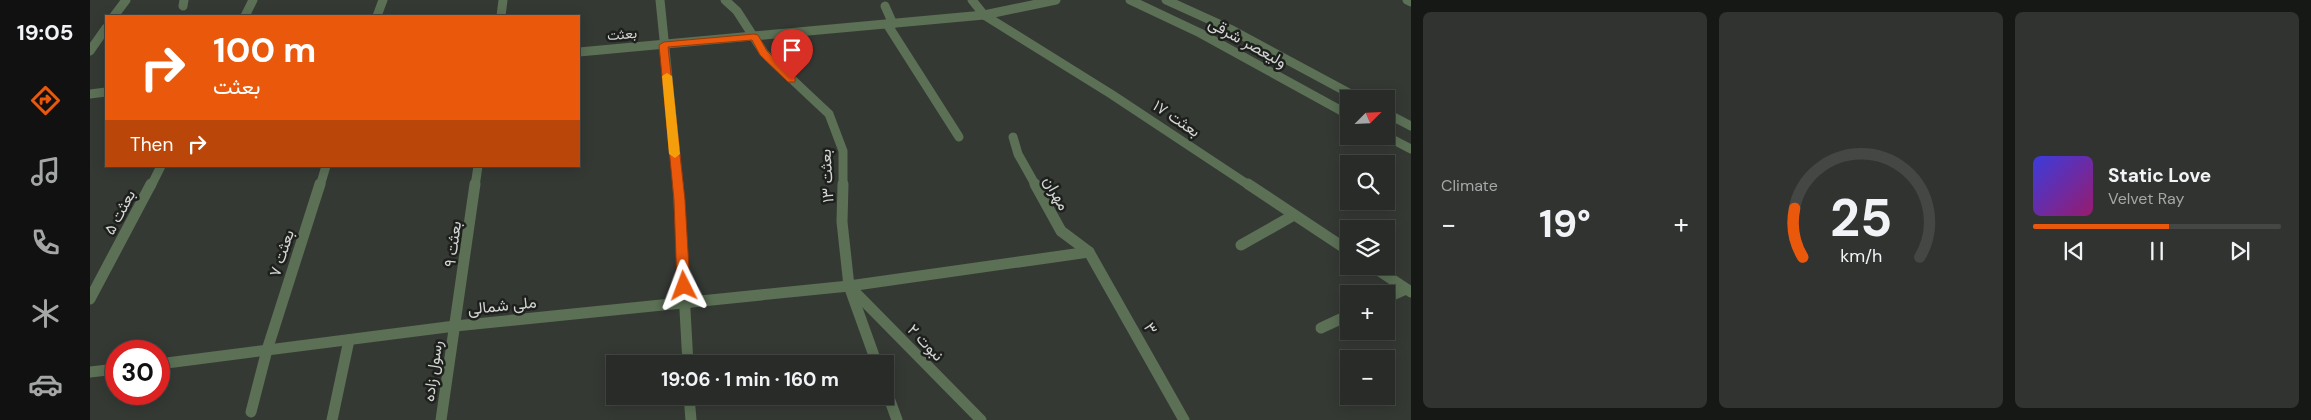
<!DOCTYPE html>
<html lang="en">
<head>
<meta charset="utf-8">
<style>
	body { margin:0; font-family:"DM Sans",Vazirmatn,sans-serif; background:#30332f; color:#f1f3f6; height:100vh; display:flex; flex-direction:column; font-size:19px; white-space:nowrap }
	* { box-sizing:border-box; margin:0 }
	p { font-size:16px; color:#a5a7a7 }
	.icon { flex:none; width:28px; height:28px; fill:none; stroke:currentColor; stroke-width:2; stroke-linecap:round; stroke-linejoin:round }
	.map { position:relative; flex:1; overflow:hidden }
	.drawer { display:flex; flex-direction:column; gap:12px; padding:12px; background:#161815; width:900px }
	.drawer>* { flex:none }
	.hud { position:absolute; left:15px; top:15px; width:475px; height:152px; border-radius:0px; box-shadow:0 2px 12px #0003,0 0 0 1px #444744; background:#ea580c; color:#fff; overflow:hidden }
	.needle { width:32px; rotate:66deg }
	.buttons { position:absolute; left:1250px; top:90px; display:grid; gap:10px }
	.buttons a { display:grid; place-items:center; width:55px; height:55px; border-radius:0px; background:#282b27; box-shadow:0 2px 12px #0003,0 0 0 1px #444744; font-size:25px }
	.speed { position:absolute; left:15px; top:340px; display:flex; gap:10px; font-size:25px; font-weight:700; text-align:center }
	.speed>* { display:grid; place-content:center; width:65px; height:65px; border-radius:50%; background:#282b27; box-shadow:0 2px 12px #0003,0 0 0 1px #444744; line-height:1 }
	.speed .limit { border:8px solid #d22; background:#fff; color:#111 }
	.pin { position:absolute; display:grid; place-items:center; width:42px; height:42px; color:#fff; margin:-51px -21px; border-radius:50% 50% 50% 0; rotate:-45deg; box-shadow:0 0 5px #0007 }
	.pin .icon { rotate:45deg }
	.me { position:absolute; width:55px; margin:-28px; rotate:357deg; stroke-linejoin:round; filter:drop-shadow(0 0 4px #0008) }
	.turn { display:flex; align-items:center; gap:18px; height:105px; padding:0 25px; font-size:22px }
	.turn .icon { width:65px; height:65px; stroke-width:2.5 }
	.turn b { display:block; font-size:35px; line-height:42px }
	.then { display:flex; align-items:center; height:48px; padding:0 25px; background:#0003; gap:10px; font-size:19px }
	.big { font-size:38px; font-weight:700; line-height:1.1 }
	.drawer .tile { flex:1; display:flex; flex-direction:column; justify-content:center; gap:8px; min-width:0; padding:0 18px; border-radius:8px; background:#30332f }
	.drawer .dial { align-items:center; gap:0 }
	.dial svg { height:130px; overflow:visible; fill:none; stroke:#444744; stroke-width:7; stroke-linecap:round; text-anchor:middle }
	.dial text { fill:#f1f3f6; stroke:none }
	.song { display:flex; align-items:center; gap:15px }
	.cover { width:60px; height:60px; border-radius:8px; background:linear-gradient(135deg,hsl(240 70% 55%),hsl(320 70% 35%)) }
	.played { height:5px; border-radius:2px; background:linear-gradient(90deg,#ea580c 55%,#444744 55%) }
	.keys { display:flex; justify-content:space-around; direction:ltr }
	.heat { display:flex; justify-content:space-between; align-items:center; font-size:28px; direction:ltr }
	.drawer .tiles { flex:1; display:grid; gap:12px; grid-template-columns:repeat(3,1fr) }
	.trip { position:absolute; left:516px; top:355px; width:288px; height:50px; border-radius:0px; background:#282b27; box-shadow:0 2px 12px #0003,0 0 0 1px #444744; font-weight:700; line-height:50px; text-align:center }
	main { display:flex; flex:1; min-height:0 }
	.tabs { display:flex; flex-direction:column; width:90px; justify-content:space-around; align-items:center; background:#101110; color:#a5a7a7 }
	.tabs .icon { width:35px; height:35px }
	.tabs .active { color:#ea580c }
	.tabs b { font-size:22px; color:#f1f3f6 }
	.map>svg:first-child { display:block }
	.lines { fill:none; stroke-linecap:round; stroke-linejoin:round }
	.minor-far1 { stroke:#5b7055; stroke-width:9 }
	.minor { stroke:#5b7055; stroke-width:11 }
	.tertiary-far1 { stroke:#5b7055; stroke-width:9 }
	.tertiary { stroke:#5b7055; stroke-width:11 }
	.route { fill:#ea580c; stroke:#983908 }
	.slow { fill:#f59e0b }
	.labels { text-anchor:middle; stroke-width:5; stroke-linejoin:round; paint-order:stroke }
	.far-street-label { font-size:14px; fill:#d3d5d2; stroke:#1e201d }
	.street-label { font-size:16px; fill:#d3d5d2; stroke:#1e201d }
</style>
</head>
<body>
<main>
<nav class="tabs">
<b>19:05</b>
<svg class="icon active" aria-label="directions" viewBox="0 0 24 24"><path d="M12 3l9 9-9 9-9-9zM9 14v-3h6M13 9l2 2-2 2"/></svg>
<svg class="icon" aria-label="music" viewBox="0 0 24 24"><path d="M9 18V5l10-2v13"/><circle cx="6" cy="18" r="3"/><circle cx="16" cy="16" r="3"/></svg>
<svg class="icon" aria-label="phone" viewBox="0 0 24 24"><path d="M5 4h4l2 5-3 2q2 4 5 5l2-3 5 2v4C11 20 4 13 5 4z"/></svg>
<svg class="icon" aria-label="climate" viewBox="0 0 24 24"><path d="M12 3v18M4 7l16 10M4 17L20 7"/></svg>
<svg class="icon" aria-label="car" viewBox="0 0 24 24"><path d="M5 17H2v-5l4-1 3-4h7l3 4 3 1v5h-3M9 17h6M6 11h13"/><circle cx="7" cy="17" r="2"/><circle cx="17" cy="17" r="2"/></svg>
</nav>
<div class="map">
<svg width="1321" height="420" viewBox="0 0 1321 420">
	<rect width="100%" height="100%" fill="#353934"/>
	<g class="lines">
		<g class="minor-far1">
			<path d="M570 0 589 186"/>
			<path d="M635 0 647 11 674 53 739 114 753 151V186"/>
			<path d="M882 0 894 15 1021 94 1160 186"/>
			<path d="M1317 0 1321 2"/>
			<path d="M93 6 94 0"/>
			<path d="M795 6 803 24"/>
			<path d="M24 16 36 0"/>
			<path d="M155 16 163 0"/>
			<path d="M287 16 293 0"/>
			<path d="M797 24 869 137"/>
			<path d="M0 51 16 28"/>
			<path d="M923 137 928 154 946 186"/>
			<path d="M61 186 71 166"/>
			<path d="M230 186 236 166"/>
		</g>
		<g class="minor">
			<path d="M588 184 598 364"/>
			<path d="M753 184 752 222 759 286 787 364"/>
			<path d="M945 184 971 231 999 252 1094 420"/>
			<path d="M1158 184 1259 251"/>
			<path d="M1151 245 1204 215"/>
			<path d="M1282 266 1321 292"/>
			<path d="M761 288 891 420"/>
			<path d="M1296 298 1316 289"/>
			<path d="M0 299 61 184"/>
			<path d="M1231 328 1259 315"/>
			<path d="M69 364 365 326 759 286 999 252"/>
			<path d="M0 372 26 369"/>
			<path d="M795 387 807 420"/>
			<path d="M599 396 601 420"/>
			<path d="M161 412 177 350 230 184"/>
			<path d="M242 420 259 340"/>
		</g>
		<g class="tertiary-far1">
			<path d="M1040 0 1110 33 1259 115"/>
			<path d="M1076 0 1140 29 1270 99"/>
			<path d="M411 16 413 0"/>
			<path d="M489 52 894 15 966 0"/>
			<path d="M0 94 16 92"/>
			<path d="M1296 113 1321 126"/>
			<path d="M1296 136 1321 149"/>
			<path d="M385 186 388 166"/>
		</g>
		<path class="tertiary" d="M351 420 385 184"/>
	</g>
	<path class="route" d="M664 34 668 35 677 51 705 77V82H698L670 55 662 40 578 47 595 200 600 286 598 289H589L587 286 584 200 569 45 574 42Z"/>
	<path class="slow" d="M577 73 582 76 590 154 585 158 579 154 572 76Z"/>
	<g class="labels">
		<g class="far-street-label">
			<text transform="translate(532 34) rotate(-5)" y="5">بعثت</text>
		</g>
		<g class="street-label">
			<text transform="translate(1158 42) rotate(29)" y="6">ولیعصر شرقی</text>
			<text transform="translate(1087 118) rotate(34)" y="6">بعثت ۱۷</text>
			<text transform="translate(736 176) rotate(-93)" y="6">بعثت ۱۳</text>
			<text transform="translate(967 193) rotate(61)" y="6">مهران</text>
			<text transform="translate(29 212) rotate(-62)" y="6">بعثت ۵</text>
			<text transform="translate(362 244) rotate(-82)" y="6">بعثت ۹</text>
			<text transform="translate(191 253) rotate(-72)" y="6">بعثت ۷</text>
			<text transform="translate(412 305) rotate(-6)" y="6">ملی شمالی</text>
			<text transform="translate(1061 328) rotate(60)" y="6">۳</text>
			<text transform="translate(836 342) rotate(46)" y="6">نبوت ۲</text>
			<text transform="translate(342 371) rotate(-82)" y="6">رسول زاده</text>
		</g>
	</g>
</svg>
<div class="buttons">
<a><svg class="needle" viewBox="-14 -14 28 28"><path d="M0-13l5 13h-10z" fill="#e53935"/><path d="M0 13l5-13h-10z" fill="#a5a7a7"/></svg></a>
<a><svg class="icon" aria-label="search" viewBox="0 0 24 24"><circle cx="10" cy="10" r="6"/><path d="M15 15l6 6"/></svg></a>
<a><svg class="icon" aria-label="layers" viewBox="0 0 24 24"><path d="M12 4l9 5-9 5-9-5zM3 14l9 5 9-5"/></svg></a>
<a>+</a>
<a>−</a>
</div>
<div class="speed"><div class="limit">30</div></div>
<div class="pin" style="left:702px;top:80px;background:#d93025"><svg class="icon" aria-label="arrive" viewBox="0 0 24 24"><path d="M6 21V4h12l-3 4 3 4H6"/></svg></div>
<svg class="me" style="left:594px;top:286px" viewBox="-20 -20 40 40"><path d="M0-17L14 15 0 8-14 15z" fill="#ea580c" stroke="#fff" stroke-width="4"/></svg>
<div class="trip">19:06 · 1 min · 160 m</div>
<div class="hud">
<div class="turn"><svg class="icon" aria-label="right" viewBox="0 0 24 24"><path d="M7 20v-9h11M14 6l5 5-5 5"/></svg><div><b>100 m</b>بعثت</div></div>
<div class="then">Then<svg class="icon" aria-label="right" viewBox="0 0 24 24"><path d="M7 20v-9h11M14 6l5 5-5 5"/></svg></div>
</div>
</div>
<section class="drawer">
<div class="tiles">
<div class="tile"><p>Climate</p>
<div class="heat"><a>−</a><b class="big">19°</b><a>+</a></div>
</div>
<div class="tile dial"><svg viewBox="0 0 100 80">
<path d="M14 69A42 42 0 1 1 86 69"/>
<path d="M14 69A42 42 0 0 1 9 39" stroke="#ea580c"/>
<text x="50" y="56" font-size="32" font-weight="700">25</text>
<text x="50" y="72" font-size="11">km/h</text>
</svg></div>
<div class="tile">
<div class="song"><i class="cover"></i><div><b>Static Love</b><p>Velvet Ray</p></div></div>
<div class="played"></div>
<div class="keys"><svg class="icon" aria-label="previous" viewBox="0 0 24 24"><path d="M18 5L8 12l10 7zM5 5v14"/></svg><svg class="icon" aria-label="pause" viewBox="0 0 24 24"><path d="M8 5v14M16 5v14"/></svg><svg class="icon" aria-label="next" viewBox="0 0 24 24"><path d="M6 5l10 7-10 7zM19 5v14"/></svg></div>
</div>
</div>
</section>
</main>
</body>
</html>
